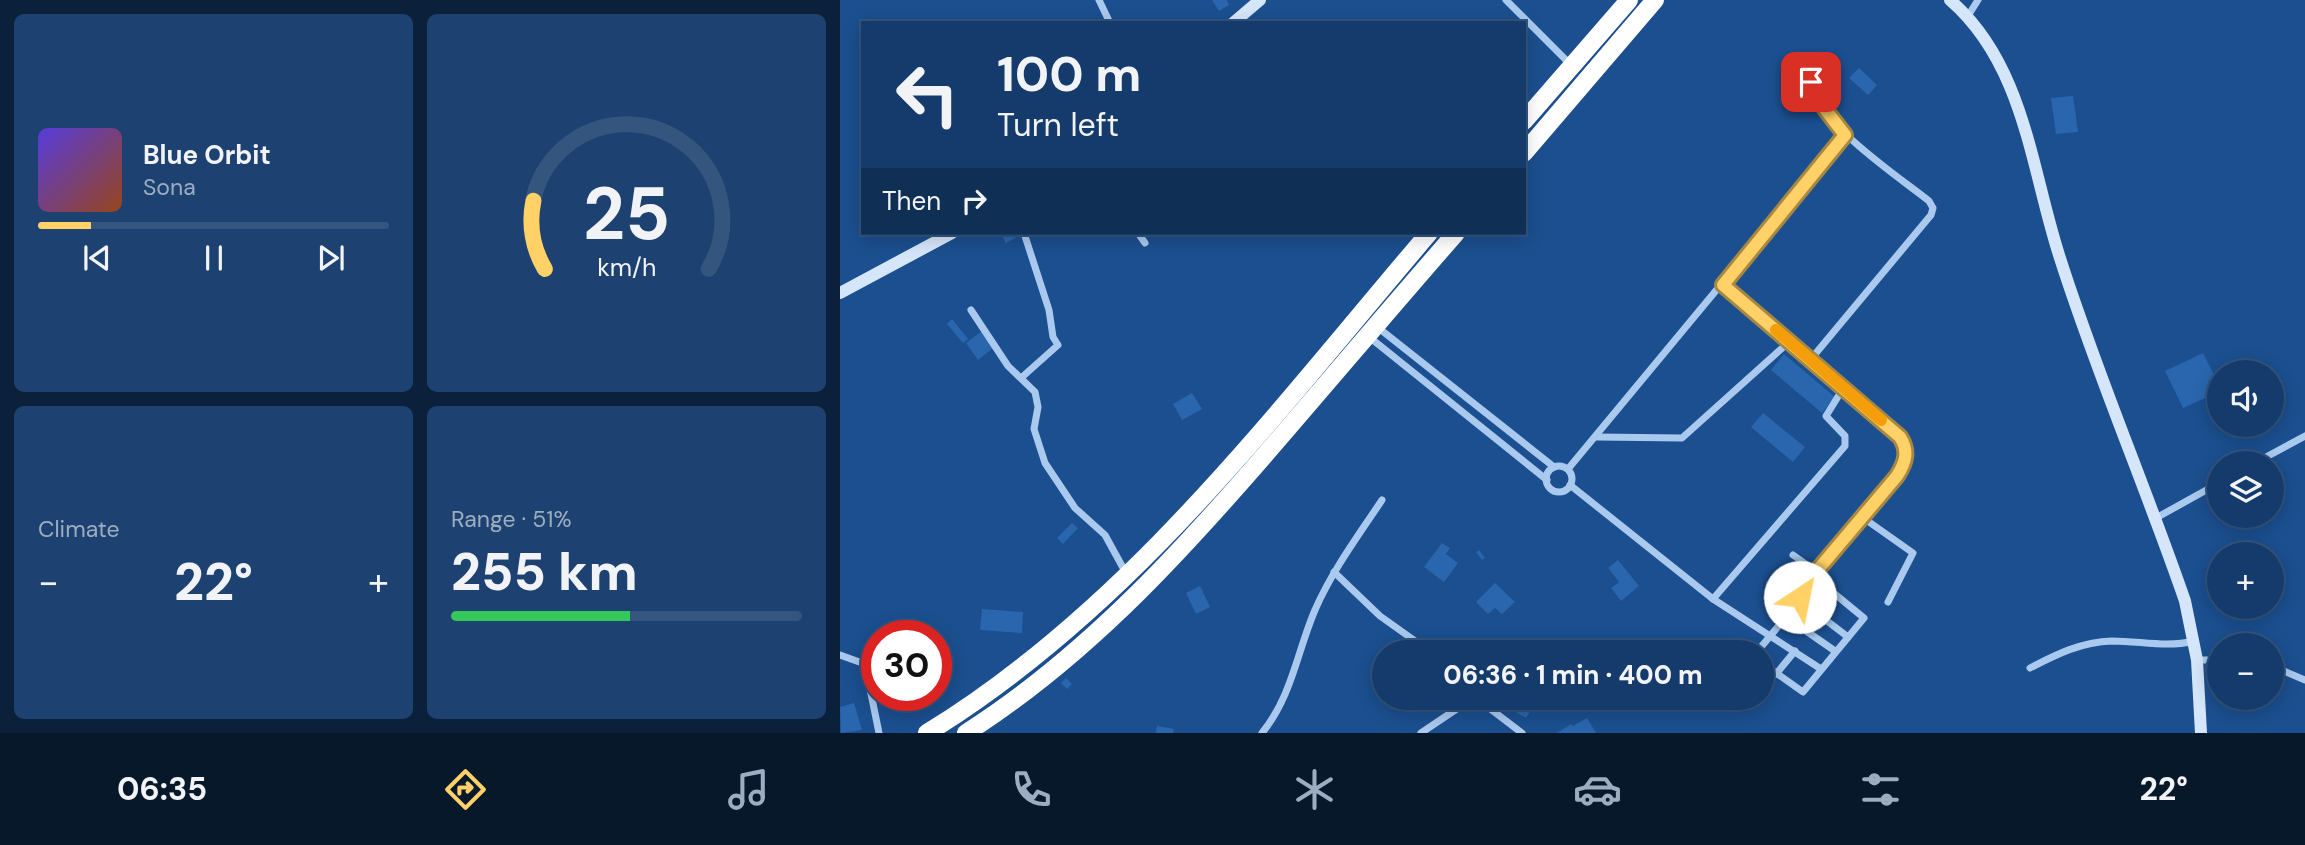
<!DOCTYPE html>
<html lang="en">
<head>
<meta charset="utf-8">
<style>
	body { margin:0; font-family:"DM Sans",sans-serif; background:#1d4271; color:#f1f3f6; height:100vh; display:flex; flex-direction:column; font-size:26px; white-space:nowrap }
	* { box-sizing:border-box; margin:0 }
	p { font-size:23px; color:#9dadc1 }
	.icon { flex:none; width:38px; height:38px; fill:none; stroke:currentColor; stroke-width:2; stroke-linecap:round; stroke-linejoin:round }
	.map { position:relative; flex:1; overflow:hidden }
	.side { display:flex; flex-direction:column; gap:14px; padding:14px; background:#0b203b; width:840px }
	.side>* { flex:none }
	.hud { position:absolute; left:21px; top:21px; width:665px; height:214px; border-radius:0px; box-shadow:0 4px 18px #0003,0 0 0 2px #33557e; background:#143b6b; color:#f1f3f6; overflow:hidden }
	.fabs { position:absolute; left:1367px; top:360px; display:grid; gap:14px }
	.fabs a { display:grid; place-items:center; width:77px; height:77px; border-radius:50%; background:#143b6b; box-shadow:0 4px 18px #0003,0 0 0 2px #33557e; font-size:35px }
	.speed { position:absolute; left:21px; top:620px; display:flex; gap:14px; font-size:35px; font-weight:700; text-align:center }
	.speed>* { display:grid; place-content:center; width:91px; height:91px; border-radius:50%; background:#143b6b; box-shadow:0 4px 18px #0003,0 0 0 2px #33557e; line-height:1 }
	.speed .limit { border:10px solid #d22; background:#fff; color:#111 }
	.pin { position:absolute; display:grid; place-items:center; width:60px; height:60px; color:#fff; margin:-30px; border-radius:14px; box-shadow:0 4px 10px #0006 }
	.me { position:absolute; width:77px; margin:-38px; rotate:34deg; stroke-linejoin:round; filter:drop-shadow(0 0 5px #0008) }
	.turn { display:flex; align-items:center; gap:24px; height:147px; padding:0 21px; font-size:32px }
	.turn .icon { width:91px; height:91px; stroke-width:2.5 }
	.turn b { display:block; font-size:49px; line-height:60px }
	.then { display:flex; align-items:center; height:66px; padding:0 21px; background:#0003; gap:14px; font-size:26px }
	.big { font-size:52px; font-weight:800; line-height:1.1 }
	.side .card { flex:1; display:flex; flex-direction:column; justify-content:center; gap:10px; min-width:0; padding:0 24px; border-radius:10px; background:#1d4271 }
	.side .dial { align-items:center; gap:0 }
	.dial svg { height:182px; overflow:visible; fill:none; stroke:#33557e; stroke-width:7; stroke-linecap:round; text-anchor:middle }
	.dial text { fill:#f1f3f6; stroke:none }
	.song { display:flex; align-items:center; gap:21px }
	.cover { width:84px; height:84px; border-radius:10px; background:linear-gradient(135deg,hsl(250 70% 55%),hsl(20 70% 35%)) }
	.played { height:7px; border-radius:4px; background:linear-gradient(90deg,#ffd166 15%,#33557e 15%) }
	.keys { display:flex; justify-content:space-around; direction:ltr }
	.heat { display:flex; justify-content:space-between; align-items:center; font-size:38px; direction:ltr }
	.charge { height:10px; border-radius:5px; background:linear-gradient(90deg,#34c759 51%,#33557e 0) }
	.side .tiles { flex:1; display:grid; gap:14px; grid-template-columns:repeat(2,1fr) }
	.trip { position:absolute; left:532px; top:640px; width:402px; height:70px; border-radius:35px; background:#143b6b; box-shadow:0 4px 18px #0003,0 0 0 2px #33557e; font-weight:800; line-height:70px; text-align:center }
	.tab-bar { display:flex; height:112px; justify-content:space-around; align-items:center; background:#08182b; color:#9dadc1 }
	.tab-bar .icon { width:49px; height:49px }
	.tab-bar .on { color:#ffd166 }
	.tab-bar b { font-size:32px; color:#f1f3f6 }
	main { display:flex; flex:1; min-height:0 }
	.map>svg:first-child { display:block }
	.building { fill:#2a66ad }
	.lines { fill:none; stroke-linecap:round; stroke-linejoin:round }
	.street { stroke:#a9c9ee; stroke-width:7 }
	.secondary { stroke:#d6e6fa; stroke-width:12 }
	.highway { stroke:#fff; stroke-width:18 }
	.route-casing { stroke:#a68842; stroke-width:18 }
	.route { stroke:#ffd166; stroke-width:12 }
	.slow { stroke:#f59e0b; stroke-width:12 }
</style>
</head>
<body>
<main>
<section class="side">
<div class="tiles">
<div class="card">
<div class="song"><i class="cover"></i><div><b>Blue Orbit</b><p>Sona</p></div></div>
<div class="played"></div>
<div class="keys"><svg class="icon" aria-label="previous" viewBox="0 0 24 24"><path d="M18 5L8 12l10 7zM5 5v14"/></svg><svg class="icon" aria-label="pause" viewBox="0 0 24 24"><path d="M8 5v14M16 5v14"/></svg><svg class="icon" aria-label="next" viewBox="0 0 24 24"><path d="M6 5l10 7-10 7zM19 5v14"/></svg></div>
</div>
<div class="card dial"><svg viewBox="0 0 100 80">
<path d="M14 69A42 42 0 1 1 86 69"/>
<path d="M14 69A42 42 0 0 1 9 39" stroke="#ffd166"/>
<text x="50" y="56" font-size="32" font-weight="700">25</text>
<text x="50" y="72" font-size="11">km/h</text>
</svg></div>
<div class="card"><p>Climate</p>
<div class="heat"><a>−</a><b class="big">22°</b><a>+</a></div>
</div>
<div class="card"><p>Range · 51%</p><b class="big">255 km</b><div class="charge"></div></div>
</div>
</section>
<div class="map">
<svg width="1465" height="733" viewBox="0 0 1465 733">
	<rect width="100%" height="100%" fill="#1b4f8f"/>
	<g class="building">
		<path d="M372 0H387L389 5 379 11Z"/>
		<path d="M1019 68 1037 85 1028 95 1009 78Z"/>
		<path d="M1233 96 1238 132 1216 134 1211 98Z"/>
		<path d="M160 233H184L166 243Z"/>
		<path d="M112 319 128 339 123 343 107 324Z"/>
		<path d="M146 328 158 344 138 360 126 343Z"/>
		<path d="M1363 353 1375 377 1368 381 1374 394 1343 408 1325 371Z"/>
		<path d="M944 354 995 397 982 413 931 370Z"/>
		<path d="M352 393 362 409 342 420 333 404Z"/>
		<path d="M923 413 965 447 953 462 911 427Z"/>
		<path d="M232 523 238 528 223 544 217 538Z"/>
		<path d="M602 543 610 548 606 554 618 563 604 582 584 567Z"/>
		<path d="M639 550 645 558 642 560 636 552Z"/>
		<path d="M778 560 799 586 781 601 771 588 779 582 768 568Z"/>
		<path d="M655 583 675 602 662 614 655 608 648 614 636 602Z"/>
		<path d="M360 586 370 607 356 614 346 593Z"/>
		<path d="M142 609 183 612 182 633 140 630Z"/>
		<path d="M226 678 232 684 227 689 221 683Z"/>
		<path d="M682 698 694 705 686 718 674 711Z"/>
		<path d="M14 703 22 730 1 733 0 707Z"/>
		<path d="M747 718 756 733H717L731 724 733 726Z"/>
		<path d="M317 726 334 729 333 733H316Z"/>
	</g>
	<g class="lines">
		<g class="street">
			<path d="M259 0 270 23"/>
			<path d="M666 0 731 65"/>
			<path d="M1128 16 1138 0"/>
			<path d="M298 233 305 243"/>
			<path d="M883 285 1004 387 1066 446V458L1057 476 961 594V601L1008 637"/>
			<path d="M131 310 168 366 195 392 198 407 194 429 205 463 235 508 265 535 287 575"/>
			<path d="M536 326 714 467"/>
			<path d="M528 336 707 480"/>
			<path d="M971 359 1091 215 1093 208 1089 201C1059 177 974 121 971 81 971 76 973 70 973 65"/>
			<path d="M181 378 218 345 213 337 209 310 184 233"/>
			<path d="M757 437 842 438 949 342"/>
			<path d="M1413 464 1465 436"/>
			<circle cx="719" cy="479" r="13"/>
			<path d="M728 469 1005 135"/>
			<path d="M730 485 873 599 981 669"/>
			<path d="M1022 517 1073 553 1048 602"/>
			<path d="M1316 518 1379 483"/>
			<path d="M953 555 977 572"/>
			<path d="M494 572 540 616 592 653"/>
			<path d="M873 599 1005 446V436L986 416 1004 387"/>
			<path d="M969 632 981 617"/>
			<path d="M916 653 946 617 995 651"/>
			<path d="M0 655 25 664 39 733"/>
			<path d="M1357 660H1379"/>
			<path d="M922 663 963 692 1024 618 973 576"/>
			<path d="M1432 666 1465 680"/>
			<path d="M1190 668C1217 654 1241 642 1272 641 1301 641 1326 648 1354 641"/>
			<path d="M936 674 955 651"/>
			<path d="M636 698 682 733"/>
			<path d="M422 733C452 696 457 652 475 610 492 571 518 536 542 500"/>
			<path d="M581 733 633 698"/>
		</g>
		<g class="secondary">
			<path d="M1110 0C1184 64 1191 168 1219 255 1256 372 1305 485 1345 601L1357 660 1361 733"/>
			<path d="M393 23 420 0"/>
			<path d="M0 293 112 233"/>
		</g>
		<g class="highway">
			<path d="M684 121 789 0"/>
			<path d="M684 153 815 0"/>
			<path d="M87 733C291 608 436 412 589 233"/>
			<path d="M126 733C252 653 353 539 449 427 505 362 560 297 616 233"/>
		</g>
	</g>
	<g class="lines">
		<g class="route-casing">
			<path id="route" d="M960 597 976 572 1057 476C1066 462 1069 451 1060 437L883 285 1005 135 985 109 971 82"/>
		</g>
		<use href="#route" class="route"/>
		<path class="slow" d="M936 330 1041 420"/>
	</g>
</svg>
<div class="fabs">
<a><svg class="icon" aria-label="sound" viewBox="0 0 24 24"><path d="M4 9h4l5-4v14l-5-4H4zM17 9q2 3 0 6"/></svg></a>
<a><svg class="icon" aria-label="layers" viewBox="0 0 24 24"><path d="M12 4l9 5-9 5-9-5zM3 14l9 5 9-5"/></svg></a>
<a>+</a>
<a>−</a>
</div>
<div class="speed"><div class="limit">30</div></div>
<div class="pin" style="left:971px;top:82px;background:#d93025"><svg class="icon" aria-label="arrive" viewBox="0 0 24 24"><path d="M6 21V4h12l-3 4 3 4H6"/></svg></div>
<svg class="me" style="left:960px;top:597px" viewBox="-20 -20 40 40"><circle r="19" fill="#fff"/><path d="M0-13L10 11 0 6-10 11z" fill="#ffd166"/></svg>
<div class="trip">06:36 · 1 min · 400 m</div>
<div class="hud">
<div class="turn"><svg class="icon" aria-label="left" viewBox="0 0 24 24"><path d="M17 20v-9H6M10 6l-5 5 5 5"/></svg><div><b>100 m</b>Turn left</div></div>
<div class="then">Then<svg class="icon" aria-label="right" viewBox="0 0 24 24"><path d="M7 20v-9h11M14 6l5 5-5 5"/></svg></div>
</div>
</div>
</main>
<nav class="tab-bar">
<b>06:35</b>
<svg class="icon on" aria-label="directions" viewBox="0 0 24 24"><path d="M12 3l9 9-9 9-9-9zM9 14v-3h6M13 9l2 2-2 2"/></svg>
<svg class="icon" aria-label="music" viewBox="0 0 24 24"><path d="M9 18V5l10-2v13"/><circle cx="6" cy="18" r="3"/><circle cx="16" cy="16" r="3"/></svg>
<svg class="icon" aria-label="phone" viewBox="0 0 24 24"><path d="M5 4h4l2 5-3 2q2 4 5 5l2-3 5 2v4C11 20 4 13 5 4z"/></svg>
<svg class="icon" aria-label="climate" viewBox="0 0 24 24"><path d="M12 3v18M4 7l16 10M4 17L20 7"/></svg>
<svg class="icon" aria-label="car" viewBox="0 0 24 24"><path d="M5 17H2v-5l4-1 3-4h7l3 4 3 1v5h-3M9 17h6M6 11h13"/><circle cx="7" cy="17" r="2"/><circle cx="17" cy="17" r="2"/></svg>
<svg class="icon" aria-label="filters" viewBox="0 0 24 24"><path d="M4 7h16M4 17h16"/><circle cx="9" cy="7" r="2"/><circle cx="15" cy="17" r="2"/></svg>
<b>22°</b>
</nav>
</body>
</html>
